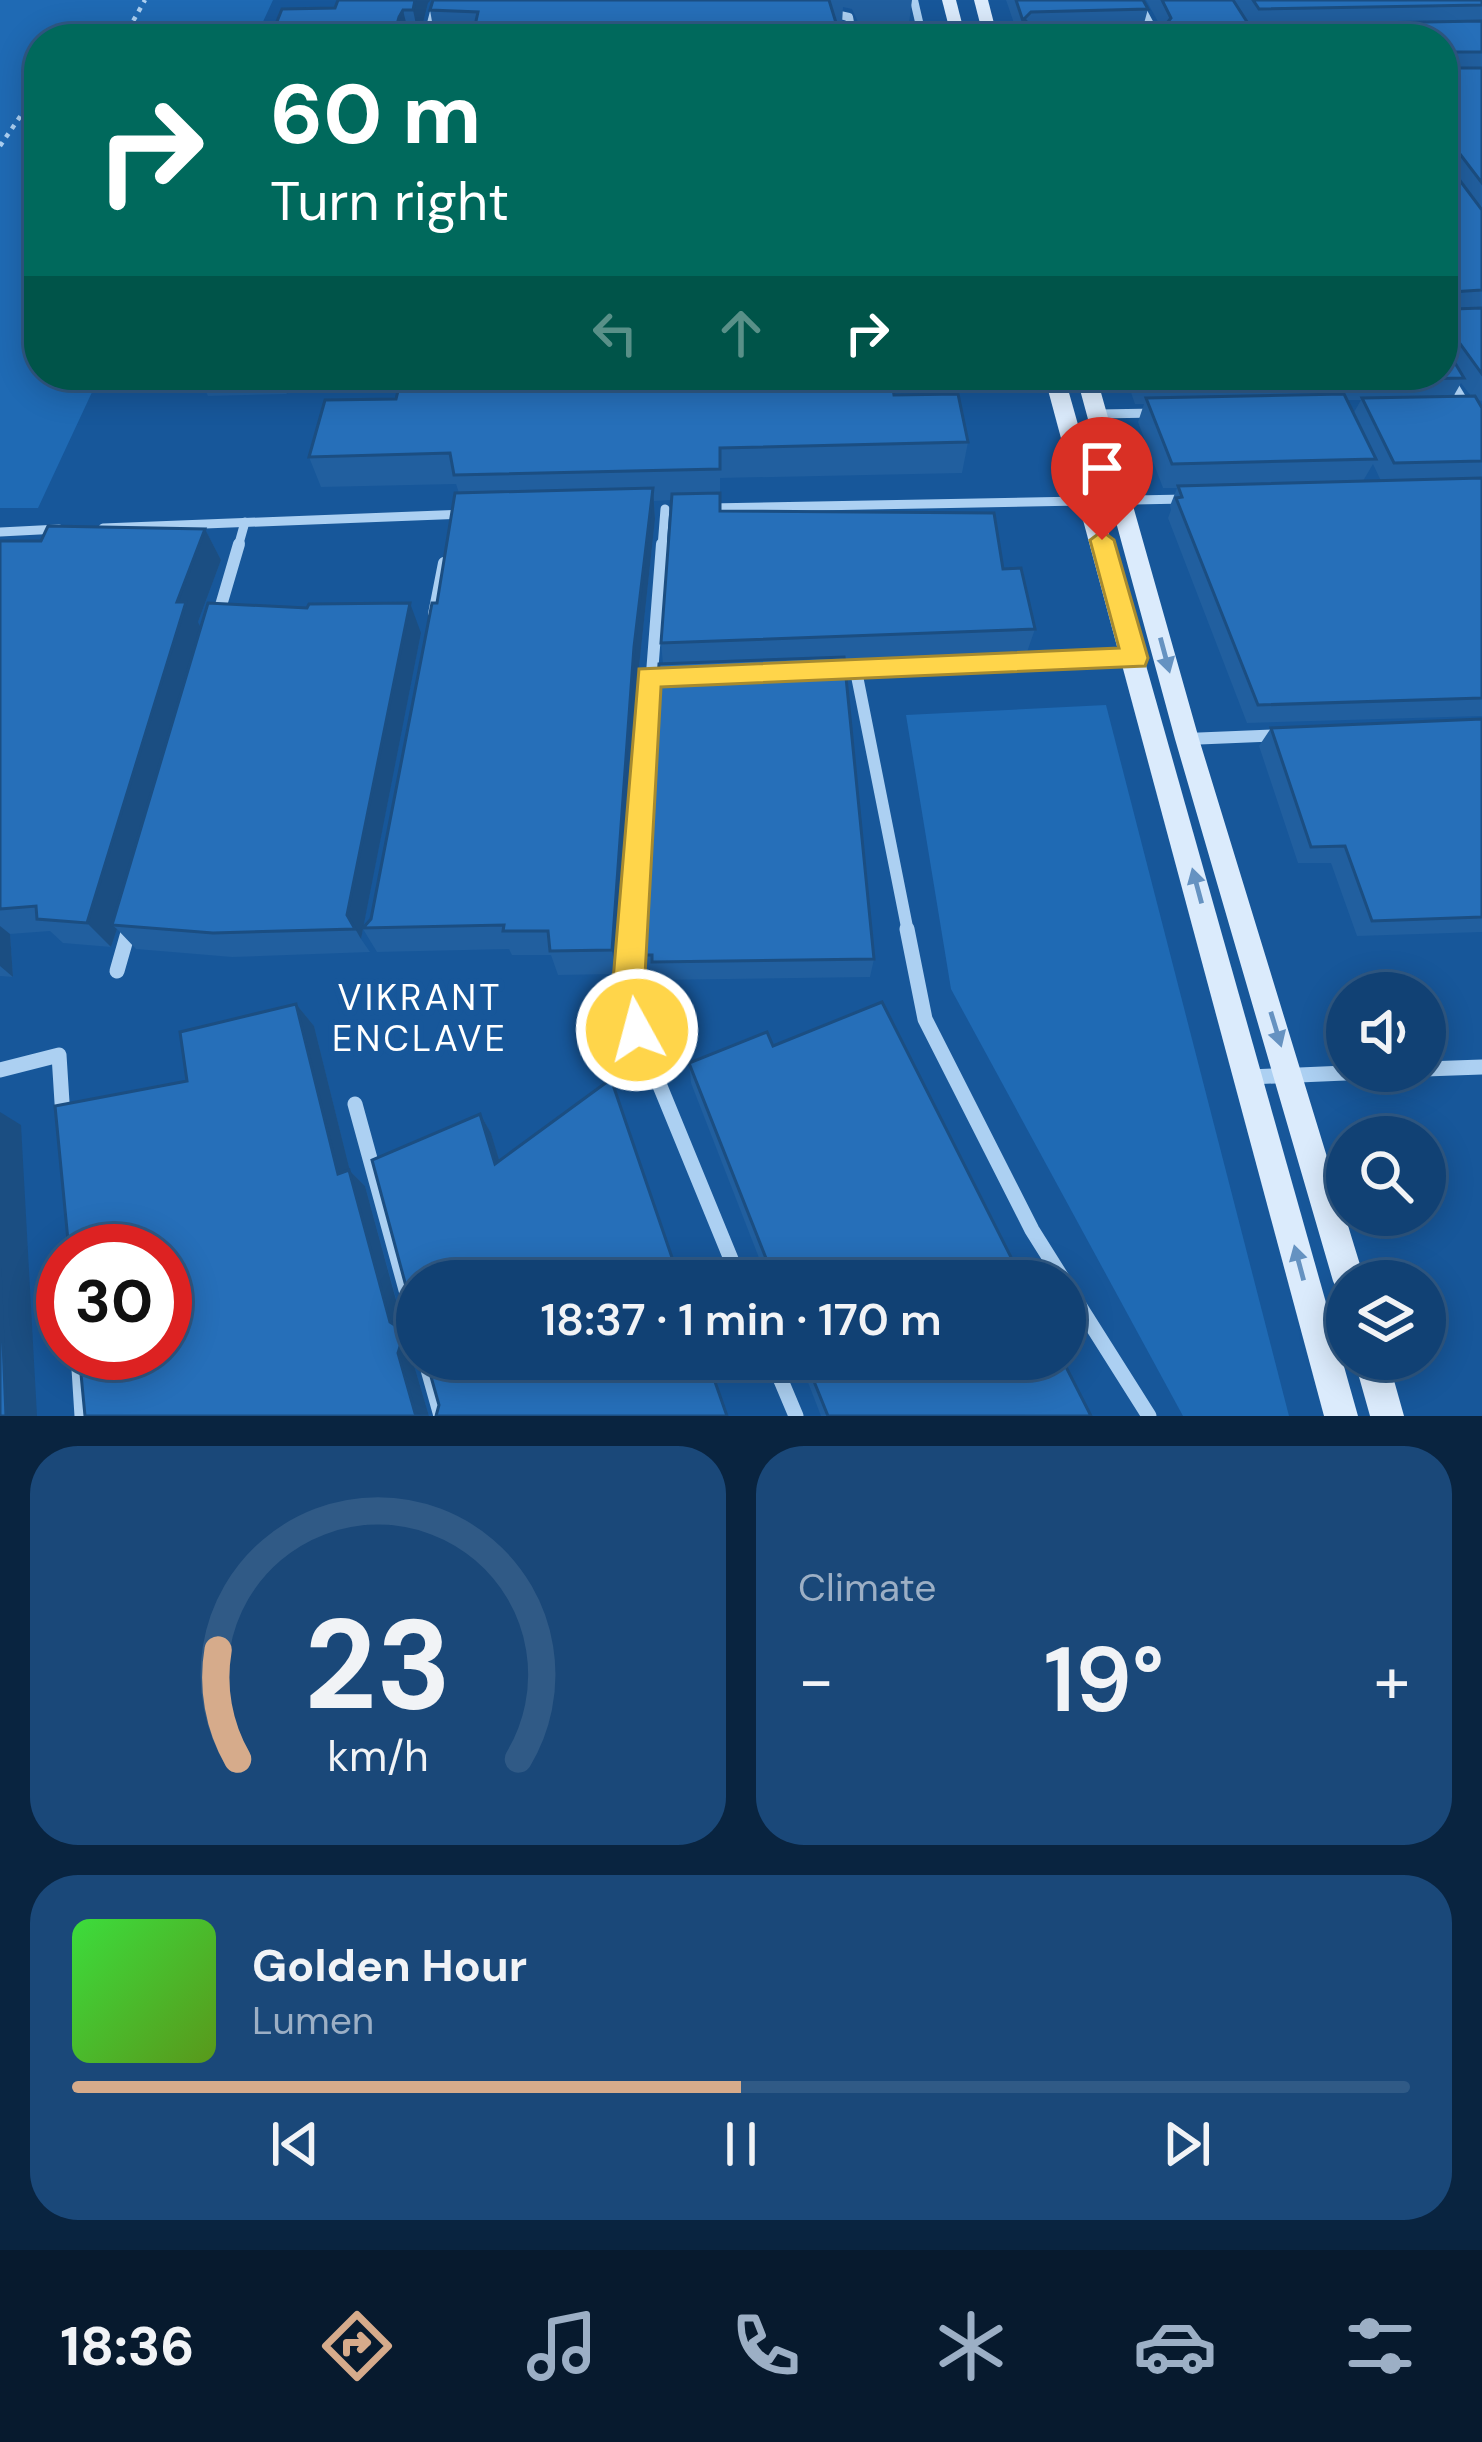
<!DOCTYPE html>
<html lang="en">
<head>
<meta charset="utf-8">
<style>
	body { margin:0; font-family:"DM Sans",sans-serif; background:#1a4879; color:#f1f3f6; height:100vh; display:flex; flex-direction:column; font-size:45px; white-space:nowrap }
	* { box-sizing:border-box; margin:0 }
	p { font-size:39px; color:#9cafc5 }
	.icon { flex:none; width:66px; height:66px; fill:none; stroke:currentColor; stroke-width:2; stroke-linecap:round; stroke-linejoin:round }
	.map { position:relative; height:1416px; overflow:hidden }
	.details { display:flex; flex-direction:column; gap:30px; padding:30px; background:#092440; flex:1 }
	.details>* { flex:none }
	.banner { position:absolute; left:24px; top:24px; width:1434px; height:366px; border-radius:48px; box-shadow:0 6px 30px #0003,0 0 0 3px #305a86; background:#00695c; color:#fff; overflow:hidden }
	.controls { position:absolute; left:1326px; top:972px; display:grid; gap:24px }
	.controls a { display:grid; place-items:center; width:120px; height:120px; border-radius:50%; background:#114174; box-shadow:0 6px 30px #0003,0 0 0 3px #305a86; font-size:60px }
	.speed { position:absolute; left:36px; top:1224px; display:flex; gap:24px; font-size:60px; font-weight:700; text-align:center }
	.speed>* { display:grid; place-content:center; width:156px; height:156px; border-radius:50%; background:#114174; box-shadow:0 6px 30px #0003,0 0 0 3px #305a86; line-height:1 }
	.speed .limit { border:18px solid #d22; background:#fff; color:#111 }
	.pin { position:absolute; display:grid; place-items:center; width:102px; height:102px; color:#fff; margin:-123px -51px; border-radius:50% 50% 50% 0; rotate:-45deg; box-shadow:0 0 12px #0007 }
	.pin .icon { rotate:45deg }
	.me { position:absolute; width:132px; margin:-66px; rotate:353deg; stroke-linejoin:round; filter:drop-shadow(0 0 9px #0008) }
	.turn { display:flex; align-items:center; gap:42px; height:252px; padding:0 48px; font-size:54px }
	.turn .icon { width:156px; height:156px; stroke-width:2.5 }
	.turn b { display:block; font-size:84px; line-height:102px }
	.lanes { display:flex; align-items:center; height:114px; padding:0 48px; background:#0003; justify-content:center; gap:60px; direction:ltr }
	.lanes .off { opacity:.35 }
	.big { font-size:90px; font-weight:600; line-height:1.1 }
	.details .card { flex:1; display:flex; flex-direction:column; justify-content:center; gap:18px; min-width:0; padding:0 42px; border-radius:48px; background:#1a4879 }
	.details .dial { align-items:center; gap:0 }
	.dial svg { height:312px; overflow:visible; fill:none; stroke:#305a86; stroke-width:7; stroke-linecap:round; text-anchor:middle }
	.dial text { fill:#f1f3f6; stroke:none }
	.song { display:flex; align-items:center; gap:36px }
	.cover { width:144px; height:144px; border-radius:18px; background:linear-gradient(135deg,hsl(120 70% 55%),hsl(90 70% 35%)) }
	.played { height:12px; border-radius:6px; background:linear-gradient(90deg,#d6ab8b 50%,#305a86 50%) }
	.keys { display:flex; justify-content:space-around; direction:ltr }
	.heat { display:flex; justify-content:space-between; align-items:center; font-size:66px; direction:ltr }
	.details .tiles { flex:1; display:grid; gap:30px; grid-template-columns:1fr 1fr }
	.card:last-child { grid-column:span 2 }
	.trip { position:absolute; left:396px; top:1260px; width:690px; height:120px; border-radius:60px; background:#114174; box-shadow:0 6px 30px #0003,0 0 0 3px #305a86; font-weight:600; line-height:120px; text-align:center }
	.tabs { display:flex; height:192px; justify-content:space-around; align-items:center; background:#071a2e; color:#9cafc5 }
	.tabs .icon { width:84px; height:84px }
	.tabs .current { color:#d6ab8b }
	.tabs b { font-size:54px; color:#f1f3f6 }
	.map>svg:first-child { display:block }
	.green { fill:#1f6ab4 }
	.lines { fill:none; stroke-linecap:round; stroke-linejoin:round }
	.path { stroke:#acd0f2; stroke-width:4.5; stroke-dasharray:4.5 6; stroke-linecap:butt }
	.street-far3 { stroke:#acd0f2; stroke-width:8 }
	.street-far2 { stroke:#acd0f2; stroke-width:9 }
	.street-far1 { stroke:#acd0f2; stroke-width:12 }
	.street { stroke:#acd0f2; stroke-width:15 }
	.secondary { fill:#dbebfc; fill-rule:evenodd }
	.wall { fill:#215f9f; fill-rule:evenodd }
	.shaded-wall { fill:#1b4e82 }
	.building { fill:#266fb9; stroke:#1b4e82; stroke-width:3 }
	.oneway { fill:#6592c1 }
	.route { fill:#ffd54a; stroke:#a68a30; stroke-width:3 }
	.labels { text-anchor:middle; stroke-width:12; stroke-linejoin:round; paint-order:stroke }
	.neighbourhood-label { font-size:36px; letter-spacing:3px; fill:#fff; stroke:#17579a }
</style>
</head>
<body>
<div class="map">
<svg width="1482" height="1416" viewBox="0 0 1482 1416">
	<rect width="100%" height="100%" fill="#17579a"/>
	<g class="green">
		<path d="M0 0H273L255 39H39V375H100L38 508H0Z"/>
		<path d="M1106 705 1289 1416H1183L951 989 906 715Z"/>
	</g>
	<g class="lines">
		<g class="path">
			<path d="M123 39 145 0"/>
			<path d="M0 146 39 89"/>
		</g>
		<g class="street-far3">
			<path d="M914 0 923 39"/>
			<path d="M1137 0 1158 39"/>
			<path d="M831 13 849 17 853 39"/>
			<path d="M427 39 437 0"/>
		</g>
		<g class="street-far2">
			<path d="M1443 367 1482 432"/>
			<path d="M1098 414 1157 413"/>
			<path d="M709 508 1186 499"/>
			<path d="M103 528 466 514"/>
			<path d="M0 532 59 529"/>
			<path d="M238 547 245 522"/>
			<path d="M662 547 665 509"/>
		</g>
		<g class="street-far1">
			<path d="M434 614 444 563"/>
			<path d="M217 619 239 544"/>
			<path d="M849 671 1134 658"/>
			<path d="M856 671 908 932"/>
			<path d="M1187 739 1282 735"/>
			<path d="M128 932 129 927"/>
			<path d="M632 932 662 544"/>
		</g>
		<g class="street">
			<path d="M632 929 627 993 637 1030 740 1281"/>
			<path d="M907 929 925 1019 1032 1230 1064 1281"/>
			<path d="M117 971 129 929"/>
			<path d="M1425 1069 1482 1067"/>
			<path d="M0 1070 59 1055 63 1118"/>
			<path d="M1250 1077 1392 1071"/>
			<path d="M355 1104 417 1330"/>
			<path d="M1065 1283 1149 1416"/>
			<path d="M78 1353 82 1416"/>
			<path d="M425 1359 441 1416"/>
			<path d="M772 1359 796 1416"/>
		</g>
		<g class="secondary">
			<path d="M942 0H956L966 39H952Z"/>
			<path d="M974 0H988L998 39H984Z"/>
			<path d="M1044 375H1064L1358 1416H1324Z"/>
			<path d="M1076 375H1096L1199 739 1365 1281H1347V1296L1338 1292 1333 1281 1175 739Z"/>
			<path d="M1354 1359H1388L1404 1416H1370Z"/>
		</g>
	</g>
	<g class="wall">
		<path d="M338 0H431L428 3 419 39H270L335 8Z"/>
		<path d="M433 0H912L909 23 859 24 852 9 843 7 842 24H836L841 39H435L430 10Z"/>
		<path d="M1006 0H1143L1148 9 1143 27H1161L1146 0H1233L1250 25 1234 0H1482V401L1477 400 1482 408V716L1247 723 1168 518 1171 510 1170 506 1177 488H1163L1138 422 1144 404H1135L1125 375H1443V39H1012L1015 26ZM1330 376 1339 394 1326 395 1333 381ZM1461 383 1471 396 1453 397ZM1347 400H1361L1353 414ZM1373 464 1381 481H1363Z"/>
		<path d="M198 375H293L287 394 208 396Z"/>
		<path d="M894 395 968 442 962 473 720 478V511L1003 569 1035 629 1027 652 844 659 874 959 870 977 655 980 654 973H641L638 955 663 664 661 643 671 500 654 501 655 519 638 676 616 974 558 975 551 955H512L509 949 377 952 363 929 361 939 370 952 232 957 136 949 117 929 111 947 63 943 50 931 10 934 13 977 0 976V541H41L205 529 221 560 198 622 201 628 421 633 363 928 371 919 459 493 456 484 321 487 309 457 396 399Z"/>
		<path d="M1482 719V932L1357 936 1331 863H1298L1259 746 1271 728Z"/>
		<path d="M296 1004 314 1026 350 1171 365 1186 405 1331 411 1327 414 1316 372 1160 480 1114 491 1133 499 1161 611 1079 680 1281H417V1351L413 1362 429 1416H85L79 1353H165V1251H69L55 1106 187 1081 180 1032Z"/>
		<path d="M773 1046 1023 1281H768L691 1083 689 1063Z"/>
		<path d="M799 1359H1062L1091 1416H821Z"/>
	</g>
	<g class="shaded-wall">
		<path d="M415 0H431L428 3 419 39 413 10Z"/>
		<path d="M403 10 410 39H393L399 17Z"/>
		<path d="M280 375H293L287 394Z"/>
		<path d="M653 488 655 519 638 676 616 974 612 950 634 647Z"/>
		<path d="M205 529 221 560 198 622 203 632 112 925 117 929 111 947 87 923 177 602Z"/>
		<path d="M410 603 421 633 361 939 347 915Z"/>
		<path d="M0 926 10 934 13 977 0 966Z"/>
		<path d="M296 1004 314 1026 350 1171 365 1186 405 1333 390 1322 338 1174Z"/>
		<path d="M0 1112 21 1125 37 1416H6L0 1267Z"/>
		<path d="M480 1114 491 1133 505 1180 495 1164Z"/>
		<path d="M402 1340 417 1350 413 1362 429 1416H420L415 1413 398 1353Z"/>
	</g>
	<g class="building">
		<path d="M338 0H415L413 10H403L399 17 393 39H270L282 9 335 8Z"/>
		<path d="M433 0H829L841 39H472L478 12 430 10Z"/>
		<path d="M1016 0H1143L1148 9 1031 12 1024 19 1032 28 1164 27 1171 18 1162 0H1233L1249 25 1482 21V52H1449L1444 61 1451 68H1482V183L1457 150 1447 151 1446 162 1482 210V290L1451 292 1445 301 1454 309 1482 308V374L1456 338 1446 348 1464 378 1353 380 1350 375H1443V39H1020L1015 24H1024Z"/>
		<path d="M1253 0H1482V5L1259 9Z"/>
		<path d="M402 375H891L894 395 958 394 968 442 720 448V469L454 475 450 453 309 457 325 400 396 399Z"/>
		<path d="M1139 375H1330L1333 381 1142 384Z"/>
		<path d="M1344 394 1376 459 1172 464 1146 398Z"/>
		<path d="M1475 396 1482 408V461L1394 463 1362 398Z"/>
		<path d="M1482 478V698L1258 705 1176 498 1182 497 1178 486Z"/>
		<path d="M653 488 634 647 612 950 550 951 548 931H503L504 925 363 928 371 919 432 603H437L455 493Z"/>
		<path d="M720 493V511L994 513 1003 569 1021 568 1035 629 661 643 672 494Z"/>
		<path d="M48 526 205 529 177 602H186L87 923 37 919 36 906 0 909V541H41Z"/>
		<path d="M208 603 307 608 309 604 410 603 347 915 355 929 213 933 112 925Z"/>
		<path d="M844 657 874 959 652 962V955H638L659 664Z"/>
		<path d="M1482 719V917L1372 921 1345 846 1311 847 1271 728Z"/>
		<path d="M882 1002 1023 1281H775L689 1063 767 1032 773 1046Z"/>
		<path d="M296 1004 338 1174 349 1170 390 1322 404 1331 411 1327 414 1316 372 1160 480 1114 495 1164 611 1079 680 1281H417V1340L414 1338 402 1340 398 1353 415 1413 420 1416H85L79 1353H165V1251H69L55 1106 187 1081 180 1032Z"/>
		<path d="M0 1267 6 1416H0Z"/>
		<path d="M426 1359H707L727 1416H436L439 1405Z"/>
		<path d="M805 1359H1062L1091 1416H828Z"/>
	</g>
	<defs><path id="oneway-solid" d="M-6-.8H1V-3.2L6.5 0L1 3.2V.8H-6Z" transform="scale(3)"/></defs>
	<g class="oneway">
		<use href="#oneway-solid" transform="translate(1165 655) rotate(75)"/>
		<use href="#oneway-solid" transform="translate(1197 886) rotate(-105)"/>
		<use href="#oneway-solid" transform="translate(1276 1029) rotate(73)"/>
		<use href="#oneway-solid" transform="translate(1299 1263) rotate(-105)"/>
	</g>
	<path class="route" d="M1102 531 1114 540 1148 658 1145 666 661 687 644 993 653 1030 648 1041 637 1046 625 1041 612 993 639 669 1119 648 1090 540Z"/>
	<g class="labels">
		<g class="neighbourhood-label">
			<text x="420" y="1010">VIKRANT<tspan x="420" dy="41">ENCLAVE</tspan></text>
		</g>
	</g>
</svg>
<div class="controls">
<a><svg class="icon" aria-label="sound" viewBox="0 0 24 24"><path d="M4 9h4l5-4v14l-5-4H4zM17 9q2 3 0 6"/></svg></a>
<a><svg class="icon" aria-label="search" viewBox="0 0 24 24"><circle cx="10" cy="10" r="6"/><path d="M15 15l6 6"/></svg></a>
<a><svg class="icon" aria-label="layers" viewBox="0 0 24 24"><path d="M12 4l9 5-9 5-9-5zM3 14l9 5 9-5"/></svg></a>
</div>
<div class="speed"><div class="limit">30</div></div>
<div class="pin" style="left:1102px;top:540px;background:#d93025"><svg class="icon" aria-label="arrive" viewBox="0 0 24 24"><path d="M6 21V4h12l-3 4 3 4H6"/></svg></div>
<svg class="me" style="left:637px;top:1030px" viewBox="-20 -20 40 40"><circle r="17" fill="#ffd54a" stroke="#fff" stroke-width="3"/><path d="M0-11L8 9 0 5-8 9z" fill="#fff"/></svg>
<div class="trip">18:37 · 1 min · 170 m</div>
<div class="banner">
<div class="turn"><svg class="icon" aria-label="right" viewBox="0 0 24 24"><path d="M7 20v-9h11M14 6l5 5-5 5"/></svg><div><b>60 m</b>Turn right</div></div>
<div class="lanes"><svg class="icon off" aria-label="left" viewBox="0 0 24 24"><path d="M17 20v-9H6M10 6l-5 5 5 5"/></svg><svg class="icon off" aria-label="ahead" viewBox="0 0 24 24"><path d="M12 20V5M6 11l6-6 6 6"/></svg><svg class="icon" aria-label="right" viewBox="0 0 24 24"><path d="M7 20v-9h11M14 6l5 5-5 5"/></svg></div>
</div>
</div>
<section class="details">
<div class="tiles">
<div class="card dial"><svg viewBox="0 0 100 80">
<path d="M14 69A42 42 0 1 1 86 69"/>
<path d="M14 69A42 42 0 0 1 9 41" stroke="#d6ab8b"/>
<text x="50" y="56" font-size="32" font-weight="700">23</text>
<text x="50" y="72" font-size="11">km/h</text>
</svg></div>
<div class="card"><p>Climate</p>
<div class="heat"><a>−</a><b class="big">19°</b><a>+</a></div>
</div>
<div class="card">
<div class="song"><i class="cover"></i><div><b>Golden Hour</b><p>Lumen</p></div></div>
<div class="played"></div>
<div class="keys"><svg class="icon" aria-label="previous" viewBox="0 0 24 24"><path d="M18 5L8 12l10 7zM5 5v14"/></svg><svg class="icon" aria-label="pause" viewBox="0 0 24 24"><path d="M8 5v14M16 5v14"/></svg><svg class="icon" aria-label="next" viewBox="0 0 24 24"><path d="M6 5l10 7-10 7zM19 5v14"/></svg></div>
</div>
</div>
</section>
<nav class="tabs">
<b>18:36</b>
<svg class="icon current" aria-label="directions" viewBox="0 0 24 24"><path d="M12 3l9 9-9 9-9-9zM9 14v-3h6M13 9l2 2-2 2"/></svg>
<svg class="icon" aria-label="music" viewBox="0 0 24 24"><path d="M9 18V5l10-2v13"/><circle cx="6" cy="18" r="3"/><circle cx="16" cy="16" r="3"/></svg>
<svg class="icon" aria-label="phone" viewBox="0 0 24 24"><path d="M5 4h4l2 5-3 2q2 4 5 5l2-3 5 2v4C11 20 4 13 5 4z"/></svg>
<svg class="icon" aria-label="climate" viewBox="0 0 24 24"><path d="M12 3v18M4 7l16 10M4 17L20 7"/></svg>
<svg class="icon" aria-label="car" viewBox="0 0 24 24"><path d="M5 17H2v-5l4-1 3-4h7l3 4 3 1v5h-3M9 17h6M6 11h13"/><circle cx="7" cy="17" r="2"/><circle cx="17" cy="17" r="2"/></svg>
<svg class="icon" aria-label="filters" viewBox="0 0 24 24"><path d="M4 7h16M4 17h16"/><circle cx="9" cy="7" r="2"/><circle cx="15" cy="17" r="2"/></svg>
</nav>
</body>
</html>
